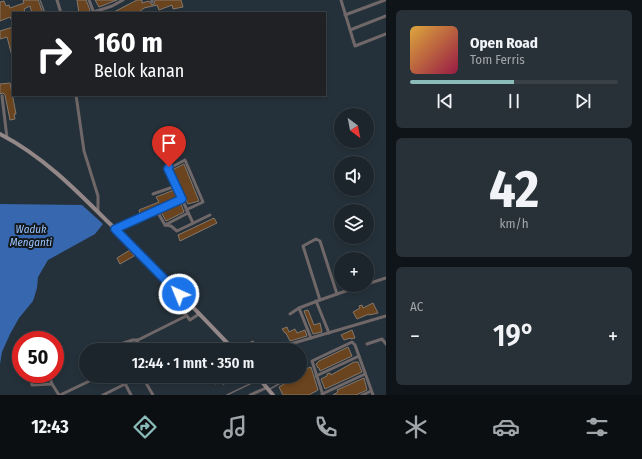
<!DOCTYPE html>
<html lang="id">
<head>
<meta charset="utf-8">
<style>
	body { margin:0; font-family:"Fira Sans Condensed",sans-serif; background:#293138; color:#f1f3f6; height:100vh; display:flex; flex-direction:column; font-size:15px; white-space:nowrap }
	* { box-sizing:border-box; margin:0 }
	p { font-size:13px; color:#a0a5a9 }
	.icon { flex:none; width:22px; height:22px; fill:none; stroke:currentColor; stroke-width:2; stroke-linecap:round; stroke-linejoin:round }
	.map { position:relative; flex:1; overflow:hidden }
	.panel { display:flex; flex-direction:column; gap:10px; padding:10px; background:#0f1418; width:256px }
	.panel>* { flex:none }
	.guide { position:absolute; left:12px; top:12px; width:314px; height:84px; border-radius:0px; box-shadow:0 2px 6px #0003,0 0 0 1px #3a4248; background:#202124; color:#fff; overflow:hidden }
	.needle { width:26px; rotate:148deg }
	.fabs { position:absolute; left:334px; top:108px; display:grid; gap:8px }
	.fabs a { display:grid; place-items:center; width:40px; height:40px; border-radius:50%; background:#1c252c; box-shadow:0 2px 6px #0003,0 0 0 1px #3a4248; font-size:20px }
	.speed { position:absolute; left:12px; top:331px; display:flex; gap:8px; font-size:20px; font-weight:700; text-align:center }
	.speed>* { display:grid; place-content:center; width:52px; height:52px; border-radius:50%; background:#1c252c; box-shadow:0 2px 6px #0003,0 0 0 1px #3a4248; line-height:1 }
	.speed .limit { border:6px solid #d22; background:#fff; color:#111 }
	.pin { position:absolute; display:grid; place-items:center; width:34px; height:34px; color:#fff; margin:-41px -17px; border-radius:50% 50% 50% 0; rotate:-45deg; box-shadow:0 0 4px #0007 }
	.pin .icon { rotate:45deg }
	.me { position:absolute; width:44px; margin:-22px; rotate:316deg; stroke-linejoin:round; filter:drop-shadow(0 0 3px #0008) }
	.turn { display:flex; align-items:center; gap:14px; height:84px; padding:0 16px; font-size:18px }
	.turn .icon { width:52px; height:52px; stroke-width:2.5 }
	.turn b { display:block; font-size:28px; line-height:34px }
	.big { font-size:30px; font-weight:600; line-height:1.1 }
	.panel .widget { flex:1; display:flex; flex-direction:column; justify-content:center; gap:6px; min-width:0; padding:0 14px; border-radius:6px; background:#293138 }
	.panel .dial { align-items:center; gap:0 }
	.dial b { font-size:52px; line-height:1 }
	.song { display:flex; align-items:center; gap:12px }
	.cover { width:48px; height:48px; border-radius:6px; background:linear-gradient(135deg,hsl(40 70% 55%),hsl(340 70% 35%)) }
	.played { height:4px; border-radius:2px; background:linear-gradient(90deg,#8bbbb9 50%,#3a4248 50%) }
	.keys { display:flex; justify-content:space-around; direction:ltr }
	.heat { display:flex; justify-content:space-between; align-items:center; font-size:22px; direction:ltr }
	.trip { position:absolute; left:79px; top:343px; width:228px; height:40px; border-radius:20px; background:#1c252c; box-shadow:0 2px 6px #0003,0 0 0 1px #3a4248; font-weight:600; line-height:40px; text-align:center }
	.tab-bar { display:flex; height:64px; justify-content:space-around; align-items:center; background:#0b0f12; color:#a0a5a9 }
	.tab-bar .icon { width:28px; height:28px }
	.tab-bar .on { color:#8bbbb9 }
	.tab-bar b { font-size:18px; color:#f1f3f6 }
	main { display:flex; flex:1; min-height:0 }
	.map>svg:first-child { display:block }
	.water { fill:#3768af }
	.building { fill:#6a441e; stroke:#84776b }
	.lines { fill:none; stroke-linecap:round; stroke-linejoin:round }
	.lane { stroke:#706768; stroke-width:1.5 }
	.street { stroke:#706768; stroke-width:3 }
	.secondary { stroke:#948788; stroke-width:4 }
	.route-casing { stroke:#114b97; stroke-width:10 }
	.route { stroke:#1a73e8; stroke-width:7 }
	.labels { text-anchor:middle; stroke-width:4; stroke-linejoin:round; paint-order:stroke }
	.water-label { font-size:11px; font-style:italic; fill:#9ac2fb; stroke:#13181d }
</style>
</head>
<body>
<main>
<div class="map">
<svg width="386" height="395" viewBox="0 0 386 395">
	<rect width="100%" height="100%" fill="#25313a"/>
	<path class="water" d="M0 204 82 205 103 224 95 234 48 260 38 277 37 288 33 301 19 318 10 334 2 352 0 364Z"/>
	<g class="building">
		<path d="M23 0H38L43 13H32L30 6 24 9 25 12 13 13V23L10 17 0 21V2L4 1 6 6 9 5 10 8 24 3Z"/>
		<path d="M77 0H86L90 10 88 13H79Z"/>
		<path d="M95 0H117L99 7Z"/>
		<path d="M137 0H142V3L149 1 152 5 154 4 155 0H181L183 7 173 9 172 5 159 10 157 5 144 8 138 13H112Z"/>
		<path d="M13 27V55L12 56 7 37 0 39V31Z"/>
		<path d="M10 83 16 114H14L15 119 10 120 5 95 3 93 0 94V84Z"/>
		<path d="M184 164 199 201 188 204 172 170Z"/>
		<path d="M174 190 178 197 140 214 139 210 159 202 156 197Z"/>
		<path d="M179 204H181L184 212 166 221 161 212Z"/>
		<path d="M214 218 217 223 180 241 178 235Z"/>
		<path d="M130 250 134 256 120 264 117 258Z"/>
		<path d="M373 303 378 313 369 315V314L357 319 353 312 360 308 359 306 362 305 363 308Z"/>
		<path d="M308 310 314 325 320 323 322 332 313 334 304 311Z"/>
		<path d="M287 327 289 332 295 329 297 333 305 330 307 336 290 341 286 333H285L282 329Z"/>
		<path d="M352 330 355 338 351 339 350 338 344 340 341 335Z"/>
		<path d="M253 341 258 350H242L240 347Z"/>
		<path d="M348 347 352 356 320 371 319 368H318L316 364 319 361Z"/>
		<path d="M354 362H358L362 372 325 389 321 379 327 376V374L330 373 331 375Z"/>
		<path d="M311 367 318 390 309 395H283L279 387 292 379 293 376H300V371Z"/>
		<path d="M218 376H233V377L215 384 213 379Z"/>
		<path d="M364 378 367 390 356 395H333L338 392 337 390Z"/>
	</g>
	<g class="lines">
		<g class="lane">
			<path d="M40 0 45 13"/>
			<path d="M223 384 240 376"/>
			<path d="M270 389 291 377"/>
			<path d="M227 395 258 380"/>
		</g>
		<g class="street">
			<path d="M57 0 61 13"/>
			<path d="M89 0 94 13"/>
			<path d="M152 0V2"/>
			<path d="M341 0 355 46 386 34"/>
			<path d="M91 13 112 6 123 0"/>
			<path d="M345 15 385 0"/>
			<path d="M350 30 386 16"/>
			<path d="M76 95 84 151 98 196V212"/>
			<path d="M2 96 7 138"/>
			<path d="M153 194 176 186"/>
			<path d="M186 210 203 202 185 160 168 169 193 223"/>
			<path d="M157 211 165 225 171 226 177 231 210 215"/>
			<path d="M165 225 188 213"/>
			<path d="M115 229 182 199"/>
			<path d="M367 284 386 278"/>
			<path d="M320 300 337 294"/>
			<path d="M187 301 180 307 190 320 199 314"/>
			<path d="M316 301 329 333"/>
			<path d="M299 308 320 300 303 246 316 239 320 241 337 294 364 285"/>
			<path d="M290 314 299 308 311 338"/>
			<path d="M367 344 382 339 386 344"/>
			<path d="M109 350 108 348 133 340H138L186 316"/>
			<path d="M123 350 135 345 138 340"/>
			<path d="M159 350 167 346 169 350"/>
			<path d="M270 350 386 316"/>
			<path d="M31 374 32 385 52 384"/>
			<path d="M49 374 52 384 59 395"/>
			<path d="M121 376 131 395"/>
			<path d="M142 376 153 395"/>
			<path d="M161 376 163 381 177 376"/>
			<path d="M316 376 359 356"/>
			<path d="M322 394 365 374"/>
			<path d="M60 395 100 376"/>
			<path d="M103 395 141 376"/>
			<path d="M250 395 266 388"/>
			<path d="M323 395 312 361 352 342 355 345 373 395"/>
			<path d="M362 395 371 391"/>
		</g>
		<g class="secondary">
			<path d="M0 134C41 155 74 188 106 220 150 262 192 306 234 350"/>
			<path d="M257 376 273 395"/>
		</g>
	</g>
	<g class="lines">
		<g class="route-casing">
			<path id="route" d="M169 167 168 169 182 199 115 229 179 294"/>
		</g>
		<use href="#route" class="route"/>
	</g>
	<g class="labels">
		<g class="water-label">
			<text x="31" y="233">Waduk<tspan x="31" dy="13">Menganti</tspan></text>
		</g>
	</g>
</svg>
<div class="fabs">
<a><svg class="needle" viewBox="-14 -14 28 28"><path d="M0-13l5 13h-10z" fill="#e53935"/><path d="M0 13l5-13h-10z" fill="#a0a5a9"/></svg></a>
<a><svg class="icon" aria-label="sound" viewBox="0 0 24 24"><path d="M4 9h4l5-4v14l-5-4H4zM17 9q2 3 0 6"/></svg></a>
<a><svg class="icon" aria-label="layers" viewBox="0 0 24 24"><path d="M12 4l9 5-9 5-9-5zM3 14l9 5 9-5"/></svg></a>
<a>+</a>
</div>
<div class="speed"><div class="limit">50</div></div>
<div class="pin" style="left:169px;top:167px;background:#d93025"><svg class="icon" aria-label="arrive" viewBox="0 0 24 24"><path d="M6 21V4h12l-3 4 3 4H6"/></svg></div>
<svg class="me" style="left:179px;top:294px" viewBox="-20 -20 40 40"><circle r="17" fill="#1a73e8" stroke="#fff" stroke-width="3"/><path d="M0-11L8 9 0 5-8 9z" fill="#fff"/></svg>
<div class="trip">12:44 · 1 mnt · 350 m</div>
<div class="guide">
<div class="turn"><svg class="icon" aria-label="right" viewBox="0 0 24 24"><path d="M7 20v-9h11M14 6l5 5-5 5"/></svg><div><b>160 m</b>Belok kanan</div></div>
</div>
</div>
<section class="panel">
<div class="widget">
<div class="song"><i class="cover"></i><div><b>Open Road</b><p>Tom Ferris</p></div></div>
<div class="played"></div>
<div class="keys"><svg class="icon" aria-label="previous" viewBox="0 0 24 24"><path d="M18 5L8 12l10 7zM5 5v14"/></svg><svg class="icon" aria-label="pause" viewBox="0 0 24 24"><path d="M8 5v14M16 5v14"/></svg><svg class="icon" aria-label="next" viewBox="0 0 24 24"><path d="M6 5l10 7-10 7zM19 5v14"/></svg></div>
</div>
<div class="widget dial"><b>42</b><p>km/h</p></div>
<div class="widget"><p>AC</p>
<div class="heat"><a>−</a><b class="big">19°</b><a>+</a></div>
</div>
</section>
</main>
<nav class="tab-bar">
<b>12:43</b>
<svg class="icon on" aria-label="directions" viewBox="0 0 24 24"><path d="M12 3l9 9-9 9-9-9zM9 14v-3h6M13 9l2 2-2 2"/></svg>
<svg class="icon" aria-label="music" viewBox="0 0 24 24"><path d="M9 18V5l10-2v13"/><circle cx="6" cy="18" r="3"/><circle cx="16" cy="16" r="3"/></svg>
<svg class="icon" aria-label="phone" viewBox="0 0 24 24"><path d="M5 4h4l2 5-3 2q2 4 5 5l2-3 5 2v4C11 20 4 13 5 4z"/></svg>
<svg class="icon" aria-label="climate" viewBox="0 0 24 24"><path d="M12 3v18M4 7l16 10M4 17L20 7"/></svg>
<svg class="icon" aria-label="car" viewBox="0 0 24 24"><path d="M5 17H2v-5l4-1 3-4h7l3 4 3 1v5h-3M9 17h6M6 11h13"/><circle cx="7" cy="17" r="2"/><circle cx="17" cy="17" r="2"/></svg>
<svg class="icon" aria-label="filters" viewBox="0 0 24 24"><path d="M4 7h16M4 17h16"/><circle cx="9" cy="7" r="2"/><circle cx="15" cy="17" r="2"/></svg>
</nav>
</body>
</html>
